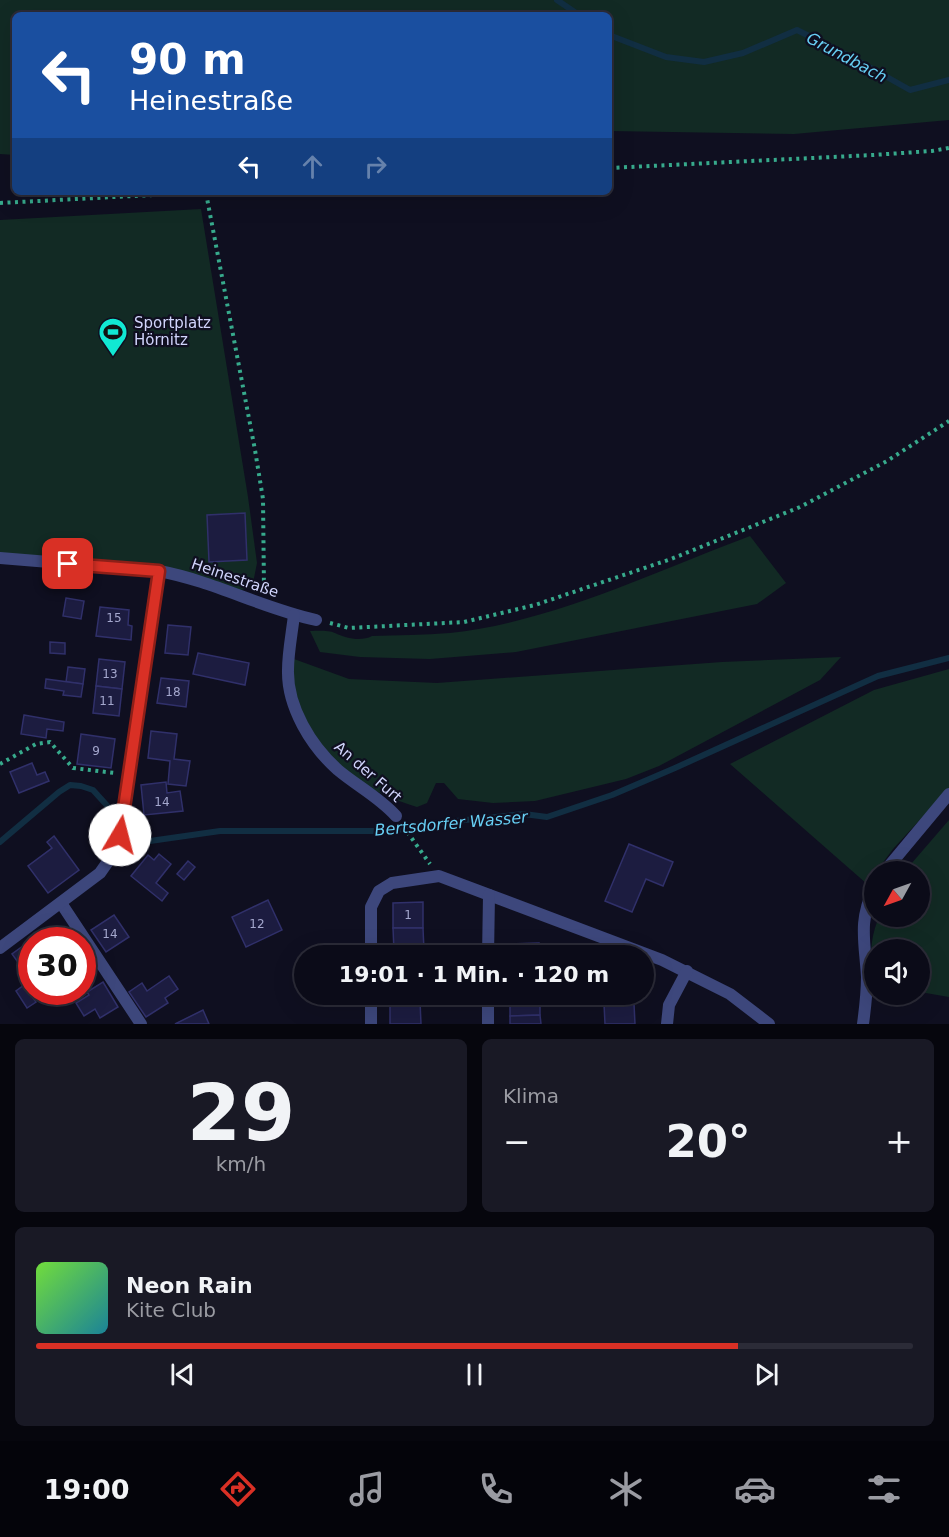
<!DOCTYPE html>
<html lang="de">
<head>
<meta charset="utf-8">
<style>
	body { margin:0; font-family:"DejaVu Sans",sans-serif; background:#191925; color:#f1f3f6; height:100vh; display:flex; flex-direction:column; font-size:22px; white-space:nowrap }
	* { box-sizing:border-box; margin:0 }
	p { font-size:20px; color:#9a9ba2 }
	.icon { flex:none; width:33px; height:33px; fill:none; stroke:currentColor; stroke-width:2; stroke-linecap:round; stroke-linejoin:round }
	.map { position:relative; height:1024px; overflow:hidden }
	.panel { display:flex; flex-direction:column; gap:15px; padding:15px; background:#06060d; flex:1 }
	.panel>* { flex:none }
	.banner { position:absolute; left:12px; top:12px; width:600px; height:183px; border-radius:9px; box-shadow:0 6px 24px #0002,0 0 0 2px #2b2b37; background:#1a4fa0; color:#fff; overflow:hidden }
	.needle { width:39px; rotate:230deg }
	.tools { position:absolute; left:864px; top:861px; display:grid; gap:12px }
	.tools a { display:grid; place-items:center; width:66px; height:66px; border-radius:50%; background:#0b0b18; box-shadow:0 6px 24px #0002,0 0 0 2px #2b2b37; font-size:30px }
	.speed { position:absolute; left:18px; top:927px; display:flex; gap:12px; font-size:30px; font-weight:700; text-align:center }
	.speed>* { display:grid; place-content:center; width:78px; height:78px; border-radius:50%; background:#0b0b18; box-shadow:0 6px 24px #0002,0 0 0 2px #2b2b37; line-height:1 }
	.speed .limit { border:9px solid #d22; background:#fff; color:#111 }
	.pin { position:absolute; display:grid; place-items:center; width:51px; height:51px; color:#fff; margin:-26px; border-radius:12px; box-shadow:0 3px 9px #0006 }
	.me { position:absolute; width:66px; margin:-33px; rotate:8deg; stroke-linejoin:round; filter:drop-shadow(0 0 4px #0008) }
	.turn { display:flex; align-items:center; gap:21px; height:126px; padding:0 18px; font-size:27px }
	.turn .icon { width:78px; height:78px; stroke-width:2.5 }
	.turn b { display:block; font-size:42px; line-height:51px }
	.lanes { display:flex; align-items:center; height:57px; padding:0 18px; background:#0003; justify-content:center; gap:30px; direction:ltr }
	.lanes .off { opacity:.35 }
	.big { font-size:45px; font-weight:700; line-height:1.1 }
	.panel .tile { flex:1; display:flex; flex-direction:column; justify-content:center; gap:9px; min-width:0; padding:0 21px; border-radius:9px; background:#191925 }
	.panel .dial { align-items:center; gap:0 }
	.dial b { font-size:78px; line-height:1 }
	.song { display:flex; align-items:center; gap:18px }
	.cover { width:72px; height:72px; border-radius:9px; background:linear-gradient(135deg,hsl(100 70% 55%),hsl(190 70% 35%)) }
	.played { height:6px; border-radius:3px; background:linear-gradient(90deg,#d93025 80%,#2b2b37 80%) }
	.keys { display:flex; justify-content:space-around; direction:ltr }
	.heat { display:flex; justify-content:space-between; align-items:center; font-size:33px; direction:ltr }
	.panel .tiles { flex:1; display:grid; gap:15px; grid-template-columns:1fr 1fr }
	.tile:last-child { grid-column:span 2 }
	.trip { position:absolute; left:294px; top:945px; width:360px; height:60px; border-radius:30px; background:#0b0b18; box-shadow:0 6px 24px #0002,0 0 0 2px #2b2b37; font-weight:700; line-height:60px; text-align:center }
	.tab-bar { display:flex; height:96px; justify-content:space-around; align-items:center; background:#04040a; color:#9a9ba2 }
	.tab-bar .icon { width:42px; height:42px }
	.tab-bar .current { color:#d93025 }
	.tab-bar b { font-size:27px; color:#f1f3f6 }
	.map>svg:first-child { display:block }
	.green { fill:#122a24 }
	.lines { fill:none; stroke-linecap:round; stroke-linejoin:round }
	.stream { stroke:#112e42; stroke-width:6 }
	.building { fill:#1c1c40; stroke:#30306a; stroke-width:1.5 }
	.path { stroke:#37aa8c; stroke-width:4; stroke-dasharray:3 4.5; stroke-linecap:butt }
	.minor { stroke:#3d477c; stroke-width:12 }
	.route-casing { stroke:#8d1f18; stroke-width:15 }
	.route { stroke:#d93025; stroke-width:10 }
	.labels { text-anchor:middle; stroke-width:4.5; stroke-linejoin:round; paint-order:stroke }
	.number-label { font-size:12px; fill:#a4a7cd }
	.poi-label { font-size:15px; fill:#d1d5fc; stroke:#0f0f20; text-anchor:start }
	.street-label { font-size:15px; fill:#d1d5fc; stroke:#0f0f20 }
	.water-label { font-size:16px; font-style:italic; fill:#67cff4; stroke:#0f0f20 }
</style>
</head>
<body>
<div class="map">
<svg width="949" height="1024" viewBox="0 0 949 1024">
	<rect width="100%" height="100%" fill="#0f0f20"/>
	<g class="green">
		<path d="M0 0H949V120L794 134 609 131V15H15V155L0 154Z"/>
		<path d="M201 209 248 497 257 563 252 588 240 590 167 568 0 554V220Z"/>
		<path d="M750 536 786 583 757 604 516 652 430 659 360 657 320 652 310 631C317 631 328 630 335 633 345 638 361 642 372 636 398 635 424 635 450 633 549 623 657 571 750 536Z"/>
		<path d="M841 657 820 680 659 766 626 779 535 801 493 803 458 799 444 783H436L427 803 417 807C398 801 379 794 362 783 341 770 310 736 301 714 294 697 292 676 294 659L349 679 437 683 722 662Z"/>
		<path d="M949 669V788L893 849 867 884 730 764 874 690Z"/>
		<path d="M949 820V997L920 992V950H874V985C870 960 869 941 879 917L920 916V872L905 871Z"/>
	</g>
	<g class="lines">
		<g class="stream">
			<path d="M557 0 579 15"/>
			<path d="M609 35 666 57 704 62 743 53 797 30 855 59 910 90 949 80"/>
			<path d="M0 842 59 792 70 785 81 786 93 790 131 832 150 841 220 831H381L405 829 416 825 524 814 547 817 612 795 675 768 878 676 949 658"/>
		</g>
	</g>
	<g class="building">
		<path d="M245 513 247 560 209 562 207 515Z"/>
		<path d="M66 598 84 601 81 619 63 616Z"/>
		<path d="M100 607 129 610 128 625 132 626 131 640 96 636Z"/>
		<path d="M168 625 191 627 188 655 165 653Z"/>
		<path d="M50 642 65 643V654L50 653Z"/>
		<path d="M198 653 249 663 245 685 193 674Z"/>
		<path d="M99 659 125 662 122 689 96 686Z"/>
		<path d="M68 667 85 669 83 684 66 682Z"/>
		<path d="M161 678 189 681 186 707 157 703Z"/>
		<path d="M46 679 83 684 81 697 63 695 64 691 45 688Z"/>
		<path d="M96 686 122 689 119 716 93 713Z"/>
		<path d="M24 715 64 722 63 731 47 729 46 738 21 734Z"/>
		<path d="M151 731 177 734 174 759 190 761 186 786 168 784 170 761 148 758Z"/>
		<path d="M81 734 115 739 111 768 77 764Z"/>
		<path d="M32 763 37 775 45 772 49 781 19 793 10 772Z"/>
		<path d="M166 782 167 793 180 791 183 811 144 815 141 785Z"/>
		<path d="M54 836 79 870 48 893 28 866 52 848 47 842Z"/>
		<path d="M629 844 673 862 663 886 646 879 632 912 605 901Z"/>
		<path d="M159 854 171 864 156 883 168 893 162 901 131 876 148 855 154 860Z"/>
		<path d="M188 861 195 867 184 880 177 874Z"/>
		<path d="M268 900 282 930 246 947 232 917Z"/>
		<path d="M423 902V928H393V903Z"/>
		<path d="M114 915 129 937 106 952 91 930Z"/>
		<path d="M393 928H423L424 951H394Z"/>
		<path d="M48 929 56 940H32V943L30 941Z"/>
		<path d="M30 941 32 943V974L29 970 25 972 12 954Z"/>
		<path d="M539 943V956H509V944Z"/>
		<rect x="394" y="951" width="30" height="5"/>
		<path d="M169 976 178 989 165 998 168 1003 146 1017 129 992 142 983 147 991Z"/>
		<path d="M103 982 118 1007 100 1018 95 1009 84 1016 76 1003 89 995 87 992Z"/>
		<path d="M24 985 36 1002 27 1008 16 991Z"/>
		<path d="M390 994H420V1001L390 1002Z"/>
		<path d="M510 994H540V1015L510 1016Z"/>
		<rect x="604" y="994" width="30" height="10"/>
		<path d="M420 1001 421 1024H390V1002Z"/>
		<path d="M604 1004H634L635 1024H605Z"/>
		<path d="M203 1010 209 1024H175Z"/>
		<path d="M540 1015 541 1024H510V1016Z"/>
	</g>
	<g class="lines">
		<g class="path">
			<path d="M609 168 873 155 932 151 949 148"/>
			<path d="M206 193 255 450 263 499 264 589"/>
			<path d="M0 203 210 192"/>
			<path d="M330 623 349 628 464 622 535 605 671 559 800 507 887 461 949 421"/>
			<path d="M0 764 36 744 50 742 73 768 115 773"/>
			<path d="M403 826 430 864"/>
		</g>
		<g class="minor">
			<path d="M0 558 159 571C213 581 262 608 316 620"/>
			<path d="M294 615C292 633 288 652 288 670 287 707 311 746 338 770 357 786 379 797 396 816"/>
			<path d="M884 872 949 794"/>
			<path d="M61 903 141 1024"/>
			<path d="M0 948 100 873 116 850 120 835 159 571"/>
			<path d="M371 956V907L379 891 392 883 439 876 662 960 730 994 769 1024"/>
			<path d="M488 956 489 895"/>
			<path d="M371 994V1024"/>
			<path d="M488 1024V994"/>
			<path d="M667 1024 669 1005 687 971"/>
			<path d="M863 1024C865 1009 867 992 867 977 865 942 858 922 874 888"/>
		</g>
	</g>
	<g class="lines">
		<g class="route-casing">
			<path id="route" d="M68 564 159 571 120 835"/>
		</g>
		<use href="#route" class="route"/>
	</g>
	<defs>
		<g id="stadium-pin" transform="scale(1.5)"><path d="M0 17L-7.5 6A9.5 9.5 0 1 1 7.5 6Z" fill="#11e8d3" stroke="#0f0f20"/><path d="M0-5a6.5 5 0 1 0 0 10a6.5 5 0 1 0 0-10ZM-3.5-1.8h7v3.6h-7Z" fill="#111"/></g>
	</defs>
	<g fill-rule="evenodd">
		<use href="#stadium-pin" x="113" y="332"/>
	</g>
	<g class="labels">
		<g class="number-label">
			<text x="114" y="622">15</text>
			<text x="110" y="678">13</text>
			<text x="173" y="696">18</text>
			<text x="107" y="705">11</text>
			<text x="96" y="755">9</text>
			<text x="162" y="806">14</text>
			<text x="408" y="919">1</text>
			<text x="257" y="928">12</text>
			<text x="110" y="938">14</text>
		</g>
		<g class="poi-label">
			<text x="134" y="328">Sportplatz<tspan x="134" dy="17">Hörnitz</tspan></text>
		</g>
		<g class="street-label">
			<text transform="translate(235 578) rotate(19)" y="5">Heinestraße</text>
			<text transform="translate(368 772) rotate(41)" y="5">An der Furt</text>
		</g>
		<g class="water-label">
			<text transform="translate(847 57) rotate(28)" y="6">Grundbach</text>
			<text transform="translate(451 823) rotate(-5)" y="6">Bertsdorfer Wasser</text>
		</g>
	</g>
</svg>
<div class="tools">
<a><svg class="needle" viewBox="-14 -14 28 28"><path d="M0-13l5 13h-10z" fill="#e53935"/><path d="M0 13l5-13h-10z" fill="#9a9ba2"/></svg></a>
<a><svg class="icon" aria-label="sound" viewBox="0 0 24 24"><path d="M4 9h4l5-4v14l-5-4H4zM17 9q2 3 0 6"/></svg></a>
</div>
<div class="speed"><div class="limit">30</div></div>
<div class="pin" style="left:68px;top:564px;background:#d93025"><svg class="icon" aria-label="arrive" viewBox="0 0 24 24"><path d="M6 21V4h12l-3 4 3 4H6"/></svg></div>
<svg class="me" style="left:120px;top:835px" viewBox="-20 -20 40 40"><circle r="19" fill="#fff"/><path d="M0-13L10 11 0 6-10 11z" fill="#d93025"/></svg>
<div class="trip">19:01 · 1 Min. · 120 m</div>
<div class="banner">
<div class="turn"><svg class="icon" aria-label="left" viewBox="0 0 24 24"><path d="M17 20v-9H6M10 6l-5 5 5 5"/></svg><div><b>90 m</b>Heinestraße</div></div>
<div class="lanes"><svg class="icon" aria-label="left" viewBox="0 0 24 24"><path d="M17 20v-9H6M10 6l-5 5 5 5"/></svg><svg class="icon off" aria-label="ahead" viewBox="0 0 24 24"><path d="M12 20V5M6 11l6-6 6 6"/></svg><svg class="icon off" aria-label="right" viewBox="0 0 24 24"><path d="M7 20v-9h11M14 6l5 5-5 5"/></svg></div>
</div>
</div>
<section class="panel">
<div class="tiles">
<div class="tile dial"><b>29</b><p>km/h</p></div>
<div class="tile"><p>Klima</p>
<div class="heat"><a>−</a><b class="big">20°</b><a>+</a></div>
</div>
<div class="tile">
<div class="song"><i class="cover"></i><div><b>Neon Rain</b><p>Kite Club</p></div></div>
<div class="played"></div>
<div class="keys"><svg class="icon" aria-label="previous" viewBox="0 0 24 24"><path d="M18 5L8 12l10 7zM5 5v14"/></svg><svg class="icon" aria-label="pause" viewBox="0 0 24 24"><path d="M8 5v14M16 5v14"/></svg><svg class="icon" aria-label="next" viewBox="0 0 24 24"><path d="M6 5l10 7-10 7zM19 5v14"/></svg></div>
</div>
</div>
</section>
<nav class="tab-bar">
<b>19:00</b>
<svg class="icon current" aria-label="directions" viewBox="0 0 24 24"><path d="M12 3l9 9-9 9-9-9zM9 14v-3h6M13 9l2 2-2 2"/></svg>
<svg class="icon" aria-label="music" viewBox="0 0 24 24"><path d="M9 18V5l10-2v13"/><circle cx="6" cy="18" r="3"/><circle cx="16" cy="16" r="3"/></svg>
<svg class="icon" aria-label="phone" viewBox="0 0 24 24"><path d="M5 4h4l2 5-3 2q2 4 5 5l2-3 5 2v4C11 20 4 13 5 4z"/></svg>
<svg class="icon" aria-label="climate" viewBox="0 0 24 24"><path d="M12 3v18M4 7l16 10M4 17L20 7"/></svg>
<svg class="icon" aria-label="car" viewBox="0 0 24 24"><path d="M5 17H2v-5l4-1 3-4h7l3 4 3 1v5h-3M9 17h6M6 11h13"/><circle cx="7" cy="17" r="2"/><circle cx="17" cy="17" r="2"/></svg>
<svg class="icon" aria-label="filters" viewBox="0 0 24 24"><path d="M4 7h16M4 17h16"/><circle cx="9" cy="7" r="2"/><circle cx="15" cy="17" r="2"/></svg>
</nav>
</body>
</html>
